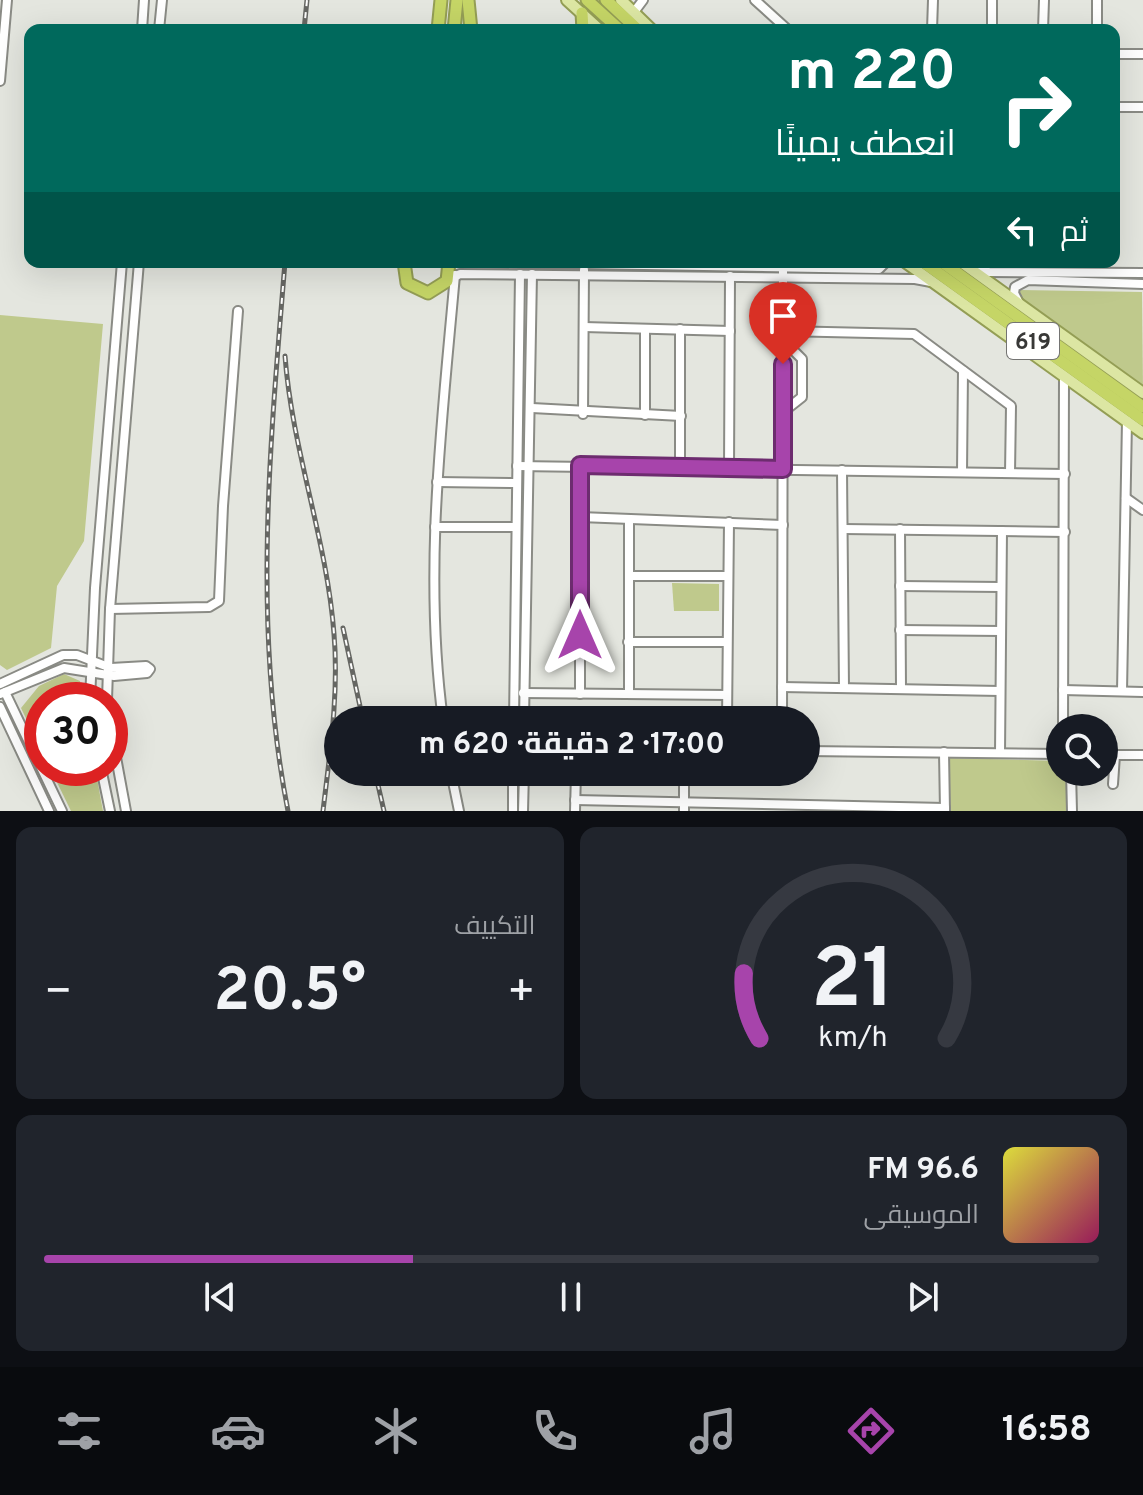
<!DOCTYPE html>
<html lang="ar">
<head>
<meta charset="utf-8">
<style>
	body { margin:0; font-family:Overpass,Cairo,sans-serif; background:#20242c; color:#f1f3f6; direction:rtl; height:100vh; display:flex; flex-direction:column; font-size:30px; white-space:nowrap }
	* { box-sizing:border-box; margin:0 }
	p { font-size:26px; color:#9ea1a6 }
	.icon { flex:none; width:44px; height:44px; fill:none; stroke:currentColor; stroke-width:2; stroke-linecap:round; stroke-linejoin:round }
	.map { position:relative; height:811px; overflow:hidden; direction:ltr }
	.sheet { display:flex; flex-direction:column; gap:16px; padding:16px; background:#0d0f14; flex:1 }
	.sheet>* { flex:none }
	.guide { position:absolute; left:24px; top:24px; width:1096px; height:244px; border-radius:16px; box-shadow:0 8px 32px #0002; direction:rtl; background:#00695c; color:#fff; overflow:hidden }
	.fabs { position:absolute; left:1046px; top:714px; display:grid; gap:16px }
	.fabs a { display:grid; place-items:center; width:72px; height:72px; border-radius:50%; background:#171b24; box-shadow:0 8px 32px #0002; font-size:40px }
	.speed { position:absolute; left:24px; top:682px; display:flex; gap:16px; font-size:40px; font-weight:700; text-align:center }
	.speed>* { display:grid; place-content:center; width:104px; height:104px; border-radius:50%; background:#171b24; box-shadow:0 8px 32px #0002; line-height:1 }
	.speed .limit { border:12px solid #d22; background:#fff; color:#111 }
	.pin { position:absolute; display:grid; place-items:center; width:68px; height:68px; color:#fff; margin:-82px -34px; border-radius:50% 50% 50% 0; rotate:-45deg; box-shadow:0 0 8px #0007 }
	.pin .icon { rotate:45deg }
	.me { position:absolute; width:88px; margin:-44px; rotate:0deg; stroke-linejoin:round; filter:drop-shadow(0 0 6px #0008) }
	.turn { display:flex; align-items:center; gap:28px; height:168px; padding:0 32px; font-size:36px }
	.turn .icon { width:104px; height:104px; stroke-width:2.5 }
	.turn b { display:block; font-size:56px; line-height:68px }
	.then { display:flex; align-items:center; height:76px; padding:0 32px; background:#0003; gap:16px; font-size:30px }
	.big { font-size:60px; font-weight:700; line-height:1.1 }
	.sheet .card { flex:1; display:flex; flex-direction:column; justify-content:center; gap:12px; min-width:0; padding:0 28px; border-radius:16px; background:#20242c }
	.sheet .dial { align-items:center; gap:0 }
	.dial svg { height:208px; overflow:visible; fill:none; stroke:#363941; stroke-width:7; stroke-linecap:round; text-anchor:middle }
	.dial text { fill:#f1f3f6; stroke:none }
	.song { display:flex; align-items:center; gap:24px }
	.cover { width:96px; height:96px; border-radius:12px; background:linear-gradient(135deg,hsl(60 70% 55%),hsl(330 70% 35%)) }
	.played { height:8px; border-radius:4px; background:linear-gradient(90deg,#a744ab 35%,#363941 35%) }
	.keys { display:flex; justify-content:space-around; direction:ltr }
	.heat { display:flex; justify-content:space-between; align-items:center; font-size:44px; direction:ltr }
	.sheet .tiles { flex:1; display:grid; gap:16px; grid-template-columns:1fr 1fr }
	.card:last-child { grid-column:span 2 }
	.trip { position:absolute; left:324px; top:706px; width:496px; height:80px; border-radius:40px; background:#171b24; box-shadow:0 8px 32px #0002; font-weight:700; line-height:80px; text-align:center; direction:rtl }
	.tabs { display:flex; height:128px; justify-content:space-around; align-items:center; background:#090b0e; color:#9ea1a6 }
	.tabs .icon { width:56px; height:56px }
	.tabs .current { color:#a744ab }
	.tabs b { font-size:36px; color:#f1f3f6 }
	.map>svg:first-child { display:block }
	.green { fill:#bfc98c }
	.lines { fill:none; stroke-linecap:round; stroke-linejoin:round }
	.minor-casing { stroke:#8a8b85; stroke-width:12 }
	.major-casing { stroke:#949e55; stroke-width:14 }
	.highway-casing { stroke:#949e55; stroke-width:15 }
	.minor { stroke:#fff; stroke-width:8 }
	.major { stroke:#dce6a3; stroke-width:10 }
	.highway { stroke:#c5d566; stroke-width:11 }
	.rail-casing { stroke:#666763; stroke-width:5 }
	.rail { stroke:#fffffe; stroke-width:2; stroke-dasharray:6; stroke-linecap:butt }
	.route-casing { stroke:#6d2c6f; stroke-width:20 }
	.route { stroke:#a744ab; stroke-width:14 }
	.labels { text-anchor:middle; stroke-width:6; stroke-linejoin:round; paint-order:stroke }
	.shield { fill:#fffffe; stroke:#747472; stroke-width:2 }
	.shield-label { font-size:22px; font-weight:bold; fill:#383836 }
</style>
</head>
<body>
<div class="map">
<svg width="1143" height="811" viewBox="0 0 1143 811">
	<rect width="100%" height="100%" fill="#e4e6df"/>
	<g class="green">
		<path d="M1019 290 1142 292 1143 391 1019 299Z"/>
		<path d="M0 315 103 324 84 541 57 586 51 648 7 670 0 665Z"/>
		<path d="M672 583 719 584V611H674Z"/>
		<path d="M64 674 80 681 83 700H42V751L21 708 39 686Z"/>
		<path d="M950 758 1060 761V772H1069V811H949Z"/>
		<path d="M50 768H95L103 811H71Z"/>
	</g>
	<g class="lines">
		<g class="minor-casing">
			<g id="minor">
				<path d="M755 0 788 30"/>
				<path d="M1097 0V30"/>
				<path d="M634 12 643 0"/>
				<path d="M142 30 144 0"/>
				<path d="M159 30 162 0"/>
				<path d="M932 30 933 0"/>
				<path d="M992 30V0"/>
				<path d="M1043 30 1044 0"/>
				<path d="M1114 54H1143"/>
				<path d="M0 81 7 0"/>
				<path d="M1114 107H1143"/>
				<path d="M456 262 879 269 886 262"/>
				<path d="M972 269 989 272 1143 273"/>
				<path d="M447 281 460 274 915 279 931 282"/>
				<path d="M1019 303 1014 293 1015 287 1028 280 1143 284"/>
				<path d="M584 327 730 331"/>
				<path d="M680 329V467"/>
				<path d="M783 331 914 334 1011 406 1010 473"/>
				<path d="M783 340 802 359V397L783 412"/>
				<path d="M532 408 681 416"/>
				<path d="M583 414 584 270"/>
				<path d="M645 415V329"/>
				<path d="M580 465V694"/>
				<path d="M517 466 1065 474"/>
				<path d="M729 468 730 276"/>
				<path d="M842 470 844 688"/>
				<path d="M962 472 963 371"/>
				<path d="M437 482 517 483"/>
				<path d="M1126 498 1143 510"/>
				<path d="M580 517 783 525"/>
				<path d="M629 519V694"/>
				<path d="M435 527H516"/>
				<path d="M844 529 1065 532"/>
				<path d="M900 529 901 689"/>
				<path d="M629 576H728"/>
				<path d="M900 586 1001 587"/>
				<path d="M110 609 209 607 219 601 223 506 238 311"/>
				<path d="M900 630 1001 631"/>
				<path d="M628 642H725"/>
				<path d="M0 684 63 655H77L111 668 146 666 150 669 147 673 114 676 64 668 0 694"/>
				<path d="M782 687 1000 691"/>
				<path d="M1063 690 1143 692"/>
				<path d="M1122 691 1127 421"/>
				<path d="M5 692 62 811"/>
				<path d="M523 693 727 695"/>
				<path d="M90 700 95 588 122 262"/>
				<path d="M107 700 110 609 139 262"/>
				<path d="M0 707 49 811"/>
				<path d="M443 720C423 571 442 423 455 275"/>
				<path d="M514 720 520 274"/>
				<path d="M524 720 532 274"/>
				<path d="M727 720 729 522"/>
				<path d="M782 720 783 269"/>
				<path d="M110 725 126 811"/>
				<path d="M1063 728 1064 377"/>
				<path d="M806 751 1060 754"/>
				<path d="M944 752 945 811"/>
				<path d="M1000 753 1002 531"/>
				<path d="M1104 755H1143"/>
				<path d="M101 768 110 811"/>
				<path d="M451 772 459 811"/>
				<path d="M684 772V811"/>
				<path d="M1071 772 1072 811"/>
				<path d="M1113 784 1115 755"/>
				<path d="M575 800 945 808"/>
				<path d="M513 811V772"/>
				<path d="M523 811 524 772"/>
				<path d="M575 811 576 772"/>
			</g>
		</g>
		<g class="major-casing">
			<g id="major">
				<path d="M567 0 600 30"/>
				<path d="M621 0 652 30"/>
				<path d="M905 262 1143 433"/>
				<path d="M961 262 1143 393"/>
			</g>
		</g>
		<g class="highway-casing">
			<g id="highway">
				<path d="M468 0 471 30"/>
				<path d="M587 0 620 30"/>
				<path d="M606 0 638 30"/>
				<path d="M582 13 583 30"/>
				<path d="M438 30 441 0"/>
				<path d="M454 30 457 0"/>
				<path d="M404 262 407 283 428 293 447 281 449 262"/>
				<path d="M923 262 1143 420"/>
				<path d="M942 262 1143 407"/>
			</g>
		</g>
		<use href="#minor" class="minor"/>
		<use href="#major" class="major"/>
		<use href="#highway" class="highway"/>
		<g class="rail-casing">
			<g id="rail">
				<path d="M304 30 307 0"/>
				<path d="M285 262C270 446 252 628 288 811"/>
				<path d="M285 356C292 450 327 540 334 634 339 693 330 752 323 811"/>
				<path d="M343 628 363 720"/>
				<path d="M375 772 384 811"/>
			</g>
		</g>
		<use href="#rail" class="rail"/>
	</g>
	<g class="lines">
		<g class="route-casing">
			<path id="route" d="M580 635V465L783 469V364"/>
		</g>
		<use href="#route" class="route"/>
	</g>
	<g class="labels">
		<rect class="shield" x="1007" y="323" width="52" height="36" rx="6"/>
		<g class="shield-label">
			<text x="1033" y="349">619</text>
		</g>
	</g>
</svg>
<div class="fabs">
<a><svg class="icon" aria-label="search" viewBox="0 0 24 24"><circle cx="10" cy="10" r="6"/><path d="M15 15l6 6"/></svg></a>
</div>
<div class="speed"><div class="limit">30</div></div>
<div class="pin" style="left:783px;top:364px;background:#d93025"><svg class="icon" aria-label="arrive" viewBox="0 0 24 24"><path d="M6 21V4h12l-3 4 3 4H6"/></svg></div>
<svg class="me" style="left:580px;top:635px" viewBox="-20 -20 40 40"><path d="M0-17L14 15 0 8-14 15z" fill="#a744ab" stroke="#fff" stroke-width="4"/></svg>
<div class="trip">17:00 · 2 دقيقة · 620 m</div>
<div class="guide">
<div class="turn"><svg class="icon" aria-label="right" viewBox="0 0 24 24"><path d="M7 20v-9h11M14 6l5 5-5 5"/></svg><div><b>220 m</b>انعطف يمينًا</div></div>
<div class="then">ثم<svg class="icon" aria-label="left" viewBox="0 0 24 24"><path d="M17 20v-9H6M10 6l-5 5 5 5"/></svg></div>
</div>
</div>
<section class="sheet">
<div class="tiles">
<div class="card dial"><svg viewBox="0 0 100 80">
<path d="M14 69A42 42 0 1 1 86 69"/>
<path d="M14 69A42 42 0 0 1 8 44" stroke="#a744ab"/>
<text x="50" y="56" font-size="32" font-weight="700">21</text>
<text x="50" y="72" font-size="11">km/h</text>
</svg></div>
<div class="card"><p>التكييف</p>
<div class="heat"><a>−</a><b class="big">20.5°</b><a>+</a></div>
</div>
<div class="card">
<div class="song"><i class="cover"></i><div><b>96.6 FM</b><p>الموسيقى</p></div></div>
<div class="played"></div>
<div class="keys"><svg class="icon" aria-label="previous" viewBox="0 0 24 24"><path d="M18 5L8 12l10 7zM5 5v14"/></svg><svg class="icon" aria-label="pause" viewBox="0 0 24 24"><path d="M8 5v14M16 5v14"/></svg><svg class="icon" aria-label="next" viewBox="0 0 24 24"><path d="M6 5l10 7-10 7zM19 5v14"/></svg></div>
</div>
</div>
</section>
<nav class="tabs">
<b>16:58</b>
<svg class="icon current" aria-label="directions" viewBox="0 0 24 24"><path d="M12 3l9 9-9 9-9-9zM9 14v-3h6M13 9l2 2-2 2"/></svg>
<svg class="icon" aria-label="music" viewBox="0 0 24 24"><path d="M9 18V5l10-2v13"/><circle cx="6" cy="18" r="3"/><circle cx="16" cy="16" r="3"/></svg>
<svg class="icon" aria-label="phone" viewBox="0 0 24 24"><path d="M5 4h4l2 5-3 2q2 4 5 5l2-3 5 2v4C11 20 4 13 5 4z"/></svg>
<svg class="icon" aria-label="climate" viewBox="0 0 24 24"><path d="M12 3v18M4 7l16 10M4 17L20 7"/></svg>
<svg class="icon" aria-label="car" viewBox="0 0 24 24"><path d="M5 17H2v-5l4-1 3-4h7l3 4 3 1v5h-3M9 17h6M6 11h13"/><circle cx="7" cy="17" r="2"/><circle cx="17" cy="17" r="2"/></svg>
<svg class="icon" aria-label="filters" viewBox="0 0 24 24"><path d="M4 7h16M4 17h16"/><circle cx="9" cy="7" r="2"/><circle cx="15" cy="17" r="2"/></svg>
</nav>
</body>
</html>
